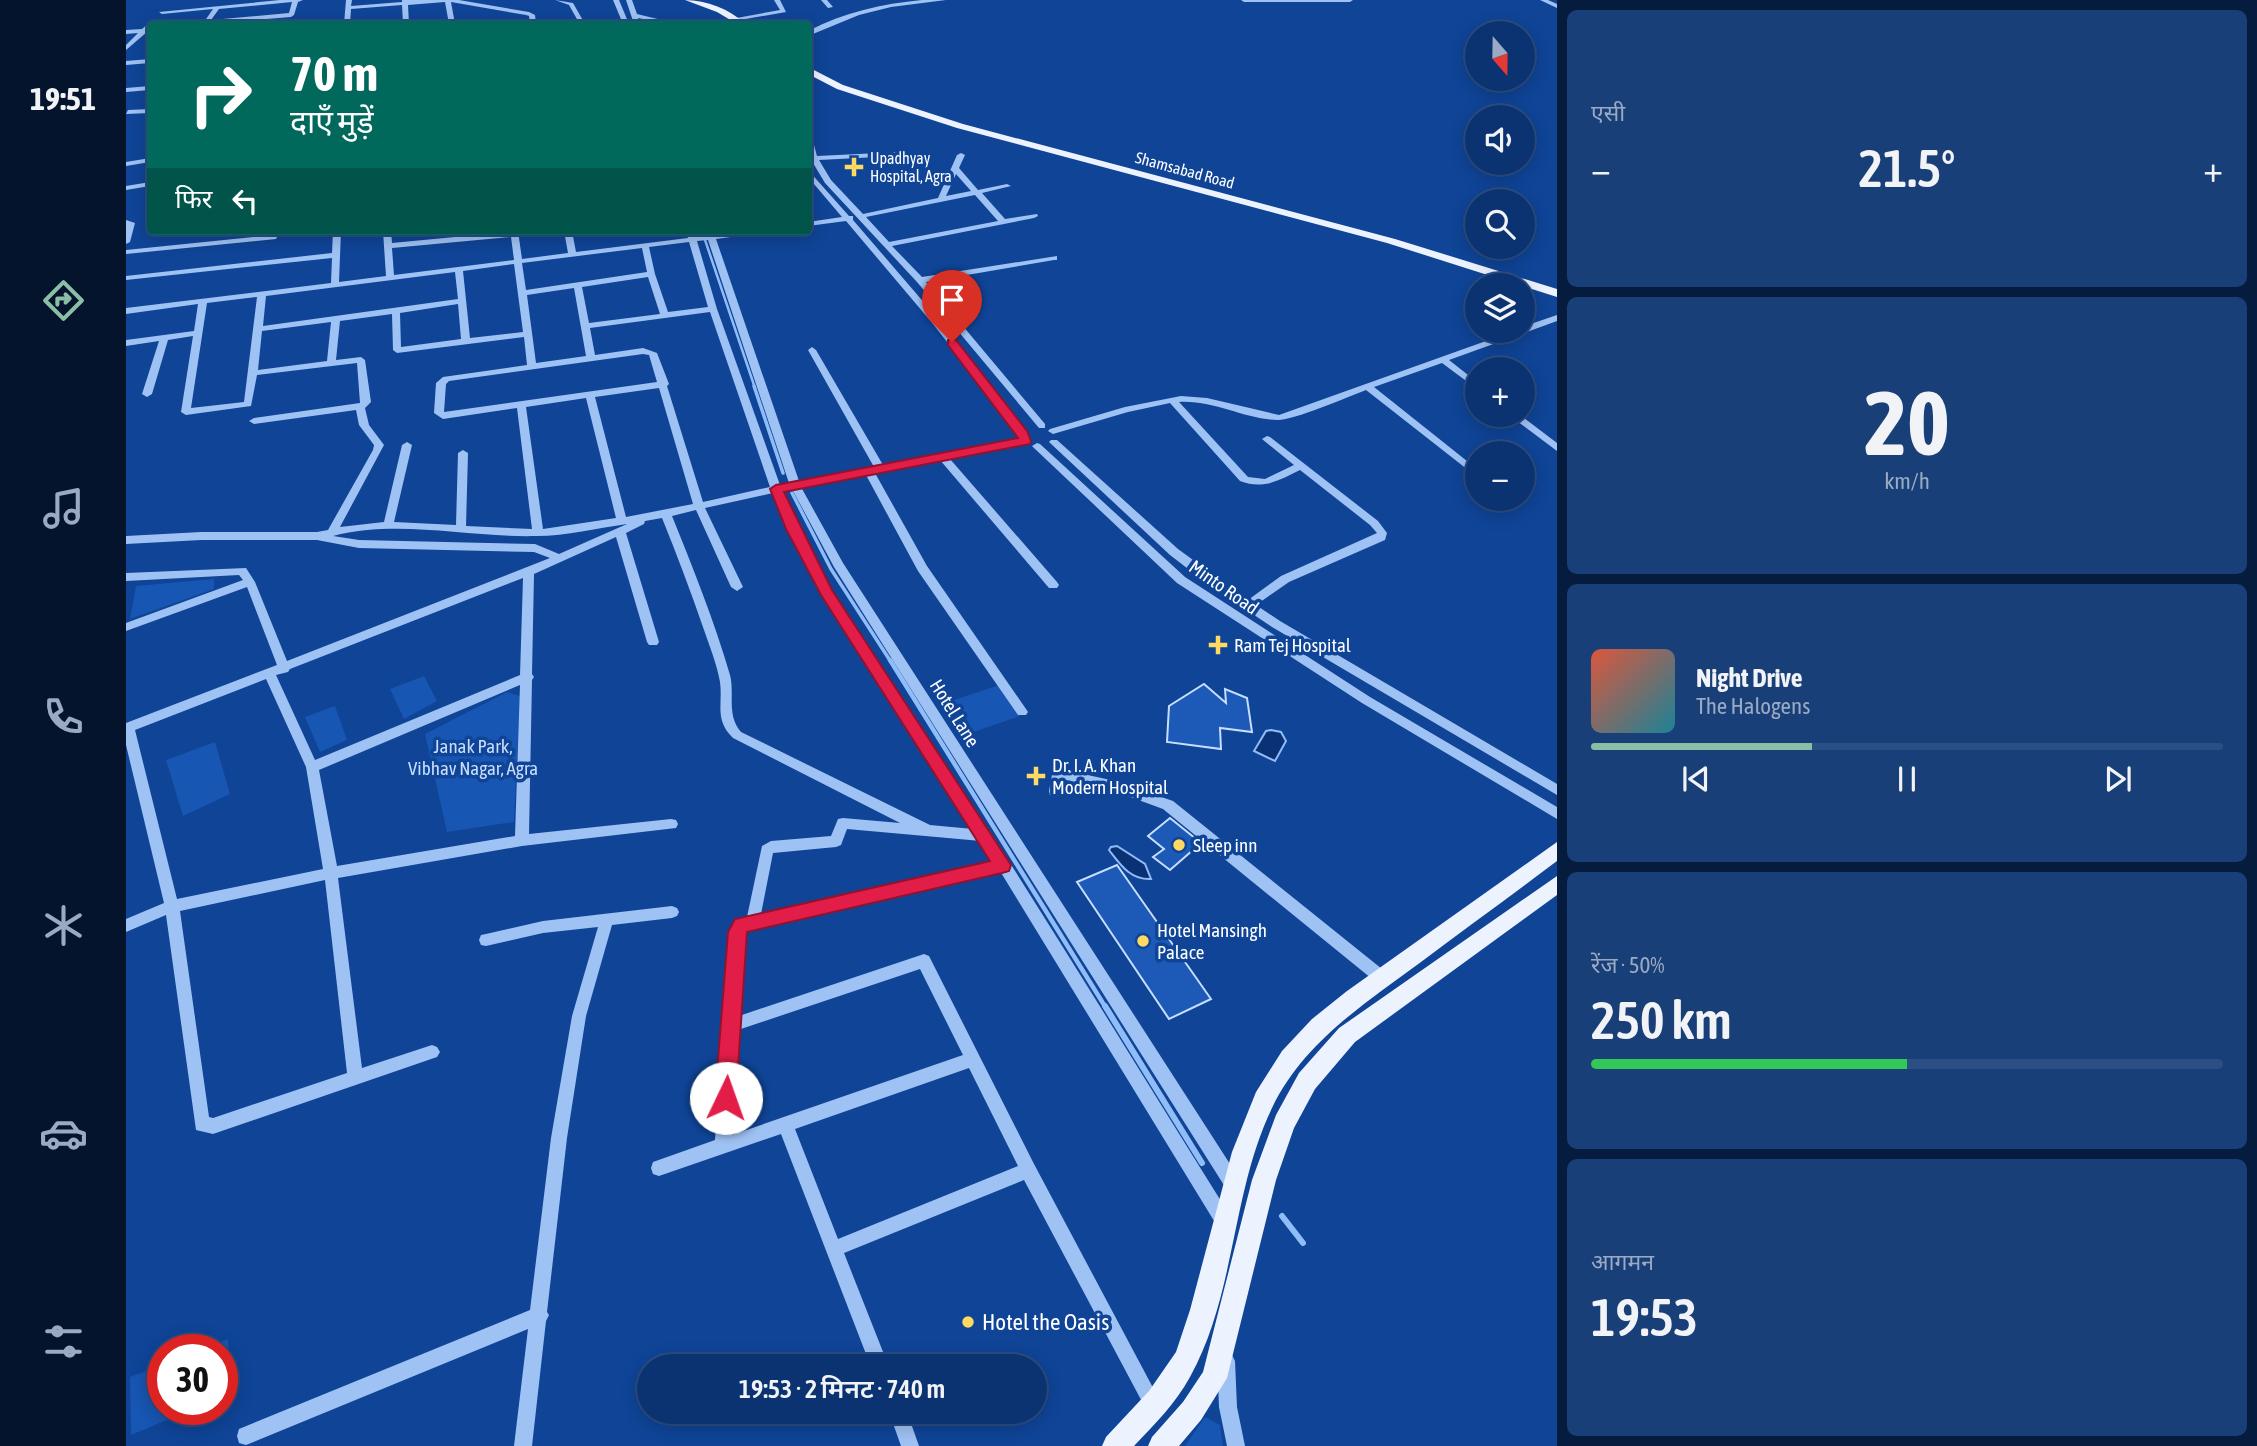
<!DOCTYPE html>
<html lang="hi">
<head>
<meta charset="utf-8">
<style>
	body { margin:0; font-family:"Asap Condensed","Noto Sans Devanagari",sans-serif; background:#193f79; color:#f1f3f6; height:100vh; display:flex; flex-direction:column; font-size:26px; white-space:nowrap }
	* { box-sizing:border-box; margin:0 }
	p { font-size:23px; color:#9aaac3 }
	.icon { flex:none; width:38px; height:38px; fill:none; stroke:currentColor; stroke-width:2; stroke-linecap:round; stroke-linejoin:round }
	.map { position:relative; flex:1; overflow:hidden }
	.side { display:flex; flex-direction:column; gap:10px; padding:10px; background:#061c3e; width:700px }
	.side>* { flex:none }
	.hud { position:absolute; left:21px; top:21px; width:665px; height:214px; border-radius:7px; box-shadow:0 4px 18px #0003,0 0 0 2px #2b4e84; background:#00695c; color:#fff; overflow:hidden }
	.needle { width:46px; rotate:160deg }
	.buttons { position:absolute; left:1339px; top:21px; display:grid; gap:14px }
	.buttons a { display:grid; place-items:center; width:70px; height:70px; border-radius:50%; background:#0b3371; box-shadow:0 4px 18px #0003,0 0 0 2px #2b4e84; font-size:35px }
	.speed { position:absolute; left:21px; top:1334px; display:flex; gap:14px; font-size:35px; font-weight:700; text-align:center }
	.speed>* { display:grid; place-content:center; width:91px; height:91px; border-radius:50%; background:#0b3371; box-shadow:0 4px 18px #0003,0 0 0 2px #2b4e84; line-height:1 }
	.speed .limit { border:10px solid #d22; background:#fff; color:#111 }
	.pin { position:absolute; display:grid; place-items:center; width:60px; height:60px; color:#fff; margin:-72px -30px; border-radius:50% 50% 50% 0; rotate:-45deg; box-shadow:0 0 7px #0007 }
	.pin .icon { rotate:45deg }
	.me { position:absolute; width:77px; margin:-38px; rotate:3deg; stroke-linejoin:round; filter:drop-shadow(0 0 5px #0008) }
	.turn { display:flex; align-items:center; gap:24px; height:147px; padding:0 28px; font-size:32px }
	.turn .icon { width:91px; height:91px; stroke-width:2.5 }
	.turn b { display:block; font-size:49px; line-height:60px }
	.then { display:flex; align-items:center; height:66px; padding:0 28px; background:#0003; gap:14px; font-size:26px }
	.big { font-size:52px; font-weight:600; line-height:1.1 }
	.side .widget { flex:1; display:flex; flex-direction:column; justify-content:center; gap:10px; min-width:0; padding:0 24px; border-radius:10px; background:#193f79 }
	.side .dial { align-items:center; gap:0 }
	.dial b { font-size:91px; line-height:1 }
	.song { display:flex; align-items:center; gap:21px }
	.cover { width:84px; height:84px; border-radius:10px; background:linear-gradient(135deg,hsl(10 70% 55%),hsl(190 70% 35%)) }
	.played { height:7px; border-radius:4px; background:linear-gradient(90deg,#8abfa5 35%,#2b4e84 35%) }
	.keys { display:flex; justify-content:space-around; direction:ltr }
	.heat { display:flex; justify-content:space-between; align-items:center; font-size:38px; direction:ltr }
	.charge { height:10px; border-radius:5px; background:linear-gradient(90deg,#34c759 50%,#2b4e84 0) }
	.trip { position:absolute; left:511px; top:1354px; width:410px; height:70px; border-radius:35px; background:#0b3371; box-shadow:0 4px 18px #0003,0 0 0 2px #2b4e84; font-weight:600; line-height:70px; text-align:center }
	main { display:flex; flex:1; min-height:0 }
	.dock { display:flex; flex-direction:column; width:126px; justify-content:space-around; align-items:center; background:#04142d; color:#9aaac3 }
	.dock .icon { width:49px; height:49px }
	.dock .active { color:#8abfa5 }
	.dock b { font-size:32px; color:#f1f3f6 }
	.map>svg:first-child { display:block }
	.green { fill:#1756b2 }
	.water { fill:#093173; stroke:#90bcf8; stroke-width:2 }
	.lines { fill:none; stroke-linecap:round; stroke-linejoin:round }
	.stream-far3 { stroke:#90bcf8; stroke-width:2.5 }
	.stream-far2 { stroke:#90bcf8; stroke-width:3.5 }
	.stream-far1 { stroke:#90bcf8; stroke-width:4.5 }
	.stream { stroke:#90bcf8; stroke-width:6 }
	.building { fill:#1d5ab7; stroke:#c7defe; stroke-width:2 }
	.minor { fill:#9fc2f4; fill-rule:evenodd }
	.major { fill:#ecf3ff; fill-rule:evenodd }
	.route { fill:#e11d48; stroke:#92132f; stroke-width:2 }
	.poi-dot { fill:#ffd962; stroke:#0f4497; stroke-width:2.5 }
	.labels { text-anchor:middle; stroke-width:7; stroke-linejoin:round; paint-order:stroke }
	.far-poi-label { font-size:16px; fill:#fff; stroke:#0f4497; text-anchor:start }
	.far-street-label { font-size:16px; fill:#fff; stroke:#0f4497 }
	.street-label { font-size:19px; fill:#fff; stroke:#0f4497 }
	.poi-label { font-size:19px; fill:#fff; stroke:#0f4497; text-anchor:start }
	.park-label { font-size:19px; fill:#c7defe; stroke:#0f4497 }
	.near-poi-label { font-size:23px; fill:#fff; stroke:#0f4497; text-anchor:start }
</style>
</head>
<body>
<main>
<nav class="dock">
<b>19:51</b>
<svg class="icon active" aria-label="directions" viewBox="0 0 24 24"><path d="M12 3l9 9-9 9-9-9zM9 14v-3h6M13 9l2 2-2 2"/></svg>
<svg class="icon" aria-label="music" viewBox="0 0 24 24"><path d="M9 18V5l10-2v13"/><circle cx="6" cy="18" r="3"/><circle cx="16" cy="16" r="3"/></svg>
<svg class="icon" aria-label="phone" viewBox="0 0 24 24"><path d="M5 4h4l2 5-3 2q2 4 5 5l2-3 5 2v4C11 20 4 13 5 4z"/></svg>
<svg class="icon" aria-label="climate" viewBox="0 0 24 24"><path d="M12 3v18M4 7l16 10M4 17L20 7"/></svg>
<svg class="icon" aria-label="car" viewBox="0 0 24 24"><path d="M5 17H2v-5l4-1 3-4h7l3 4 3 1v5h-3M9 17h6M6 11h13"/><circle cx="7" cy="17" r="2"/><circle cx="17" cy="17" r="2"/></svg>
<svg class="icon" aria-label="filters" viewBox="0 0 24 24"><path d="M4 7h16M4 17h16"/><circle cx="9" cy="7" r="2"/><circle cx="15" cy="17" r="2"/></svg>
</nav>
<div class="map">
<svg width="1431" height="1446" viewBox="0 0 1431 1446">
	<rect width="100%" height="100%" fill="#0f4497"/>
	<g class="green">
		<path d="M88 579V589L4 619 10 586Z"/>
		<path d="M298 676 311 701 278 719 264 689Z"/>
		<path d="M873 685 894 716 833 737 813 705Z"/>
		<path d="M381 692 394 696 388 822 321 832 299 734Z"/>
		<path d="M209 706 221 740 194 752 179 717Z"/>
		<path d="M89 742 104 794 57 816 40 760Z"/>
		<path d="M102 1339 106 1392 96 1396V1349H77Z"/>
		<path d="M37 1365V1409H67L5 1435 4 1377Z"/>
		<path d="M1079 1417 1094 1425 1097 1446H1059Z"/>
	</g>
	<g class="water">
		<path d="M1145 730 1155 732 1160 741 1149 761 1128 751 1140 731Z"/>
		<path d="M991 846 1019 864 1025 879C1004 880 994 864 983 850L985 847Z"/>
	</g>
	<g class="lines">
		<path class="stream-far3" d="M576 231 629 388"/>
		<g class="stream-far2">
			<path d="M628 386 657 473"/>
			<path d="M666 493 705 569 765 662"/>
		</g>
		<path class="stream-far1" d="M764 660 980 1008"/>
		<g class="stream">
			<path d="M979 1006 1076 1163"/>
			<path d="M1156 1216 1177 1243"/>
		</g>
	</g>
	<g class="building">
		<path d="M1078 684 1100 703 1099 689 1121 698 1126 732 1094 728 1095 749 1041 742 1043 706Z"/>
		<path d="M1044 818 1075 843 1044 870 1027 857 1038 849 1022 836Z"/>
		<path d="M991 865 1085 999 1043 1019 951 882Z"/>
	</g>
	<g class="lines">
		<g class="minor">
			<path d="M154 0H177L172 2 168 15 165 17 81 24 78 22 87 9 36 14 33 12ZM166 2 163 13 85 20 93 9Z"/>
			<path d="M220 0H226L225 6 276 2V0H333L403 12 409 15 410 24H404L403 16 400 15 325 2 329 24H323L319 2 282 5 283 24H277L276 5 225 9 224 24H218Z"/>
			<path d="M429 0 447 3 459 24H434L437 22 452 21 443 5Z"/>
			<path d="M487 0H493L503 24H497Z"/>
			<path d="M500 0H506L511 14 552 24H543L512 18 514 24H508Z"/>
			<path d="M648 0H654L660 12 608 21 605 19 654 10Z"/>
			<path d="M695 0H701L707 7 702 8Z"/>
			<path d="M796 0H820L765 7 733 15 682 36V31C718 12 756 4 796 0Z"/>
			<path d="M1115 0H1227L1224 2H1118Z"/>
			<path d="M1414 0H1422L1431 4V8Z"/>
			<path d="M22 24H27H24L21 32 0 50V45L12 33 0 34V30L16 29Z"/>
			<path d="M24 59V63L0 65V61Z"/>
			<path d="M24 86V90L0 92V88Z"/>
			<path d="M24 109V113L0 114 2 110Z"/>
			<path d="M682 136 686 138 691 156 774 152 775 154 771 156 693 160 705 180 737 214 812 198 831 155 835 153 839 155 833 168 852 190 881 184 885 186 856 193 879 219 911 214 912 216 908 218 766 246 796 277 931 256V260H928L800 282 919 424V428H913L791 282 699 183 684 158ZM830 174 845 191 820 196ZM849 195 872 221 763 242 740 217Z"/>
			<path d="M24 158V162L0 166V162Z"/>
			<path d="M682 170 723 216H727V220L813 320 900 431V435H894L807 324 720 221 682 226V222L716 217 682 177Z"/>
			<path d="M24 182V186L0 190V186Z"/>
			<path d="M0 220 9 223 4 242 0 244Z"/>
			<path d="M207 231H215L213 282 260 276 257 231H265L266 243 392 231 396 259 442 253 438 231H446L450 252 562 238 560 231H568L570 237 581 235 579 231H587L588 234 615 231H638L634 233 590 239 673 481 748 467 682 350 686 347 690 350 757 465 902 439V443L899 444 824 459 931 582 933 585 931 588H923L814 460 749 473 801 566 900 709 902 712 900 715H892L792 571 740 475 675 487 717 563 1113 1178 1115 1184 1113 1190 1107 1192 1101 1190 708 567 666 489 656 491C708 613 791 720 863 830 945 958 1024 1088 1105 1217L1107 1223 1105 1229 1099 1231 1093 1229 874 871 620 930 613 1016 798 954 803 956 908 1164 1033 1399 1036 1405 1033 1411 1027 1414 1021 1411 898 1180 718 1253 763 1367H745L655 1134 533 1176 527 1174 525 1168 527 1162 589 1140 604 932 610 921 621 917 636 846 645 841 705 836 712 819 717 818 774 823 607 738C588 719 597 705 594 682 591 665 584 647 578 630 565 592 551 555 536 518L519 521 518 524 500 533 533 642 531 645H523L521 642 490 537 408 574 406 674 408 677 406 680 403 834 545 819 550 820 552 824 550 828 396 846 212 878 236 1068 306 1045 311 1047 314 1052 311 1057 87 1134 70 1130 40 915 0 932V919L38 903 0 745V723L151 665 121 587 0 631V623L117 580 113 575 0 581V573L120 568 129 582 161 661 424 558 408 552 233 548 191 540H75L0 544V536L75 532H191L202 530 247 450 248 445 233 425 230 410 128 424 123 421 128 418 234 403 231 363 131 375 125 406 60 415 55 412 67 336 42 340 26 394 21 397 16 394 33 341 0 346V340L68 331 72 304 0 314V308L205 283 206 258 0 280V276L206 253ZM385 237 388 260 268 275 266 248ZM582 240 663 483 654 485 591 309 571 241ZM563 242 582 307 542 312 529 274 523 247ZM516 248 521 272 400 290 396 263ZM388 264 397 332 344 338 337 271ZM329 272 332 299 137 326 140 296ZM522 277 534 314 463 323 456 287ZM448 288 460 356 410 363 401 295ZM131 297 118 402 65 408 81 303ZM332 304 335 339 275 347 274 313ZM584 312 644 487 577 502 541 386 543 384 531 353 517 348 469 355 464 328ZM266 314 267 350 271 353 398 337 401 365 317 377 310 383 308 413 317 419 391 408 406 529 340 526 342 453 337 450 332 453 330 525 268 522 286 445 281 442 276 445 258 522 214 527 258 445 243 425 239 408 245 402 239 360 235 357 210 360 214 321ZM205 322 201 361 132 370 136 331ZM517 354 523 355 531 382 318 412 320 384 323 381ZM533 388 567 504 500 517 469 397ZM460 398 490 518 417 529 400 407ZM647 493 662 529 696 595 847 829 804 825 615 732C600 715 609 694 604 675 588 620 567 568 546 516L570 510 605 587 611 591 617 587 579 508ZM501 524 433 554 409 544 233 540 207 536C274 519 343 538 411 536 440 536 472 528 501 524ZM397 578 394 675 189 760 150 675 162 672 164 669ZM140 679 180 767 197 869 51 899 9 730ZM394 685 389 836 211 866 193 770ZM721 829 855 841 867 861 635 914 647 853 710 847 715 845ZM199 880 221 1073 87 1118 83 1117 54 911ZM794 969 837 1055 606 1135 612 1030ZM843 1068 892 1166 712 1239 669 1129Z"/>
			<path d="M147 235 151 237 150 239 0 254V250Z"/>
			<path d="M1431 315V321L1323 360 1351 382V389L1316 363 1248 387 1351 469V477L1240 390C1222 397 1166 421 1151 420 1117 419 1089 400 1053 402L1122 477 1139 479 1168 465 1136 439 1141 436 1144 437 1252 521 1261 533 1259 540 1163 582 1130 605 1154 621 1431 784V795L1146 627 1079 582 1044 555 923 442 925 440H931L1052 549 1122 600 1155 576 1251 533 1244 525 1174 470C1154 480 1137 490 1114 481L1044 403 1002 412 927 434 922 431 924 429 999 407 1055 396 1081 398 1153 415 1388 331H1396V327Z"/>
			<path d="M1383 415H1394L1431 443V451Z"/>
			<path d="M911 443 914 444 1059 577 1244 697 1431 807V819L1236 703 1051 583 908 448 906 446Z"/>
			<path d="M1377 499H1388L1383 502Z"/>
			<path d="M939 770 989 781 1047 801 1261 973 1263 978 1261 983 1256 985 1251 983 1037 809 988 791 940 780 937 782 934 795 929 796 924 795 923 791 926 775Z"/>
			<path d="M546 906 551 908 553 912 551 916 546 918 486 925 460 1016 441 1138 421 1312 423 1315 420 1321 406 1446H388L402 1329 120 1445 113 1443 111 1436 113 1429 404 1310 425 1138 446 1016 472 927 417 933 360 946 355 945 353 940 355 935 360 934 417 921Z"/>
			<path d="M1100 1352 1106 1355 1109 1361 1111 1407 1119 1446H1101L1093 1407 1091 1361 1094 1355Z"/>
			<path d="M763 1412H781L793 1446H775Z"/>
		</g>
		<g class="major">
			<path d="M559 0C581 0 603 9 620 24H611L591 12Z"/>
			<path d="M682 67 717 85 837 124 1269 239 1431 289V297L1261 243 831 128 711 89 682 74Z"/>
			<path d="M1431 842V861C1386 895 1340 928 1295 962 1238 1004 1177 1043 1146 1108 1105 1193 1110 1294 1064 1377 1050 1403 1028 1425 1008 1446H976L980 1437 1023 1391 1050 1352 1064 1310 1106 1152 1130 1092 1156 1051 1186 1019 1221 991Z"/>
			<path d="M1431 876V895L1229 1042 1189 1089 1168 1128 1150 1180 1101 1378 1075 1420 1053 1446H1022L1026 1437 1057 1402 1077 1372 1126 1180 1150 1115 1173 1073 1213 1028Z"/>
		</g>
	</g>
	<path class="route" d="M822 340H830L901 431 905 441 904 444 658 492 706 590 885 865 883 871 876 873 621 932 610 1098 607 1105 600 1108 592 1105 589 1098 602 932 609 919 864 861 695 595 660 529 644 489 650 485 892 438 822 345Z"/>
	<g class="poi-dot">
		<path d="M724.5 156.5h7v7h7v7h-7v7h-7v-7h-7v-7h7z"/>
		<path d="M1088.5 634.5h7v7h7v7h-7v7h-7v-7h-7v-7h7z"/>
		<path d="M906.5 765.5h7v7h7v7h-7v7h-7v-7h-7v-7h7z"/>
		<circle cx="1053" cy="845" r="7"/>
		<circle cx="1017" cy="941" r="7"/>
		<circle cx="842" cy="1322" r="7"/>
	</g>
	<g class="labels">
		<g class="far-poi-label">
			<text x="744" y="164">Upadhyay<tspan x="744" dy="18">Hospital, Agra</tspan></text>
		</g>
		<g class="far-street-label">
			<text transform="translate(1059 170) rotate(15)" y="6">Shamsabad Road</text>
		</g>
		<g class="street-label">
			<text transform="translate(1098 587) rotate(35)" y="7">Minto Road</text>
			<text transform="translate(829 713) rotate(58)" y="7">Hotel Lane</text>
		</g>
		<g class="poi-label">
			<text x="1108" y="652">Ram Tej Hospital</text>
			<text x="926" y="772">Dr. I. A. Khan<tspan x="926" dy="22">Modern Hospital</tspan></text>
			<text x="1067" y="852">Sleep inn</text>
			<text x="1031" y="937">Hotel Mansingh<tspan x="1031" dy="22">Palace</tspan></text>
		</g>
		<g class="park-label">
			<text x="347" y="753">Janak Park,<tspan x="347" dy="22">Vibhav Nagar, Agra</tspan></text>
		</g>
		<g class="near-poi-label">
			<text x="856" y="1330">Hotel the Oasis</text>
		</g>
	</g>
</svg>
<div class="buttons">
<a><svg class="needle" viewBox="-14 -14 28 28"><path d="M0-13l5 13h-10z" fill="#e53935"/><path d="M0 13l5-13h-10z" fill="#9aaac3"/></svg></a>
<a><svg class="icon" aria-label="sound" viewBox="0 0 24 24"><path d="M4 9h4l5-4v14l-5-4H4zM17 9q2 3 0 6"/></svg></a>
<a><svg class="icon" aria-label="search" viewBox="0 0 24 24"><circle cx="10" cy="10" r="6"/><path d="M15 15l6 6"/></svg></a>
<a><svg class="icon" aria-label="layers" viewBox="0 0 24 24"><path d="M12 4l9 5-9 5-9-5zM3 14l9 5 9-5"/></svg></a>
<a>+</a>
<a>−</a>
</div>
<div class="speed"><div class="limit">30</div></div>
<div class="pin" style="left:826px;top:342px;background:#d93025"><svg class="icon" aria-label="arrive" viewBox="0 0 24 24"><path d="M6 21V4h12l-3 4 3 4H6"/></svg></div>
<svg class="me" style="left:600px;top:1098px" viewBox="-20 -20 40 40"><circle r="19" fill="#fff"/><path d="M0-13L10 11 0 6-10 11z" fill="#e11d48"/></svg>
<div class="trip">19:53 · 2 मिनट · 740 m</div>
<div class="hud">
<div class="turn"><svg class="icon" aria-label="right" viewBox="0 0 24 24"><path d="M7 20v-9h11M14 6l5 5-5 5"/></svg><div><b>70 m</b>दाएँ मुड़ें</div></div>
<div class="then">फिर<svg class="icon" aria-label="left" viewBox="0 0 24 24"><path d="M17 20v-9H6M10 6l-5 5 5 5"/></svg></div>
</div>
</div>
<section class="side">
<div class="widget"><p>एसी</p>
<div class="heat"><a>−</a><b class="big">21.5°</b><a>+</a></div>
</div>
<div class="widget dial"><b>20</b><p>km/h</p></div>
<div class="widget">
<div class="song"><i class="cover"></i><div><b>Night Drive</b><p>The Halogens</p></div></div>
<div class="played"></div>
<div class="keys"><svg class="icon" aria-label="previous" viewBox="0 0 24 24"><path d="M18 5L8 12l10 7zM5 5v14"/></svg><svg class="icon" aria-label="pause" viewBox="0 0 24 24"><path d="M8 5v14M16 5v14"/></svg><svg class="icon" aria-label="next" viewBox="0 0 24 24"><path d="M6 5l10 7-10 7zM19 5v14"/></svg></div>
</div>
<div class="widget"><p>रेंज · 50%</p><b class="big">250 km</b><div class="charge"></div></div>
<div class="widget"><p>आगमन</p><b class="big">19:53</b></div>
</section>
</main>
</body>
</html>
